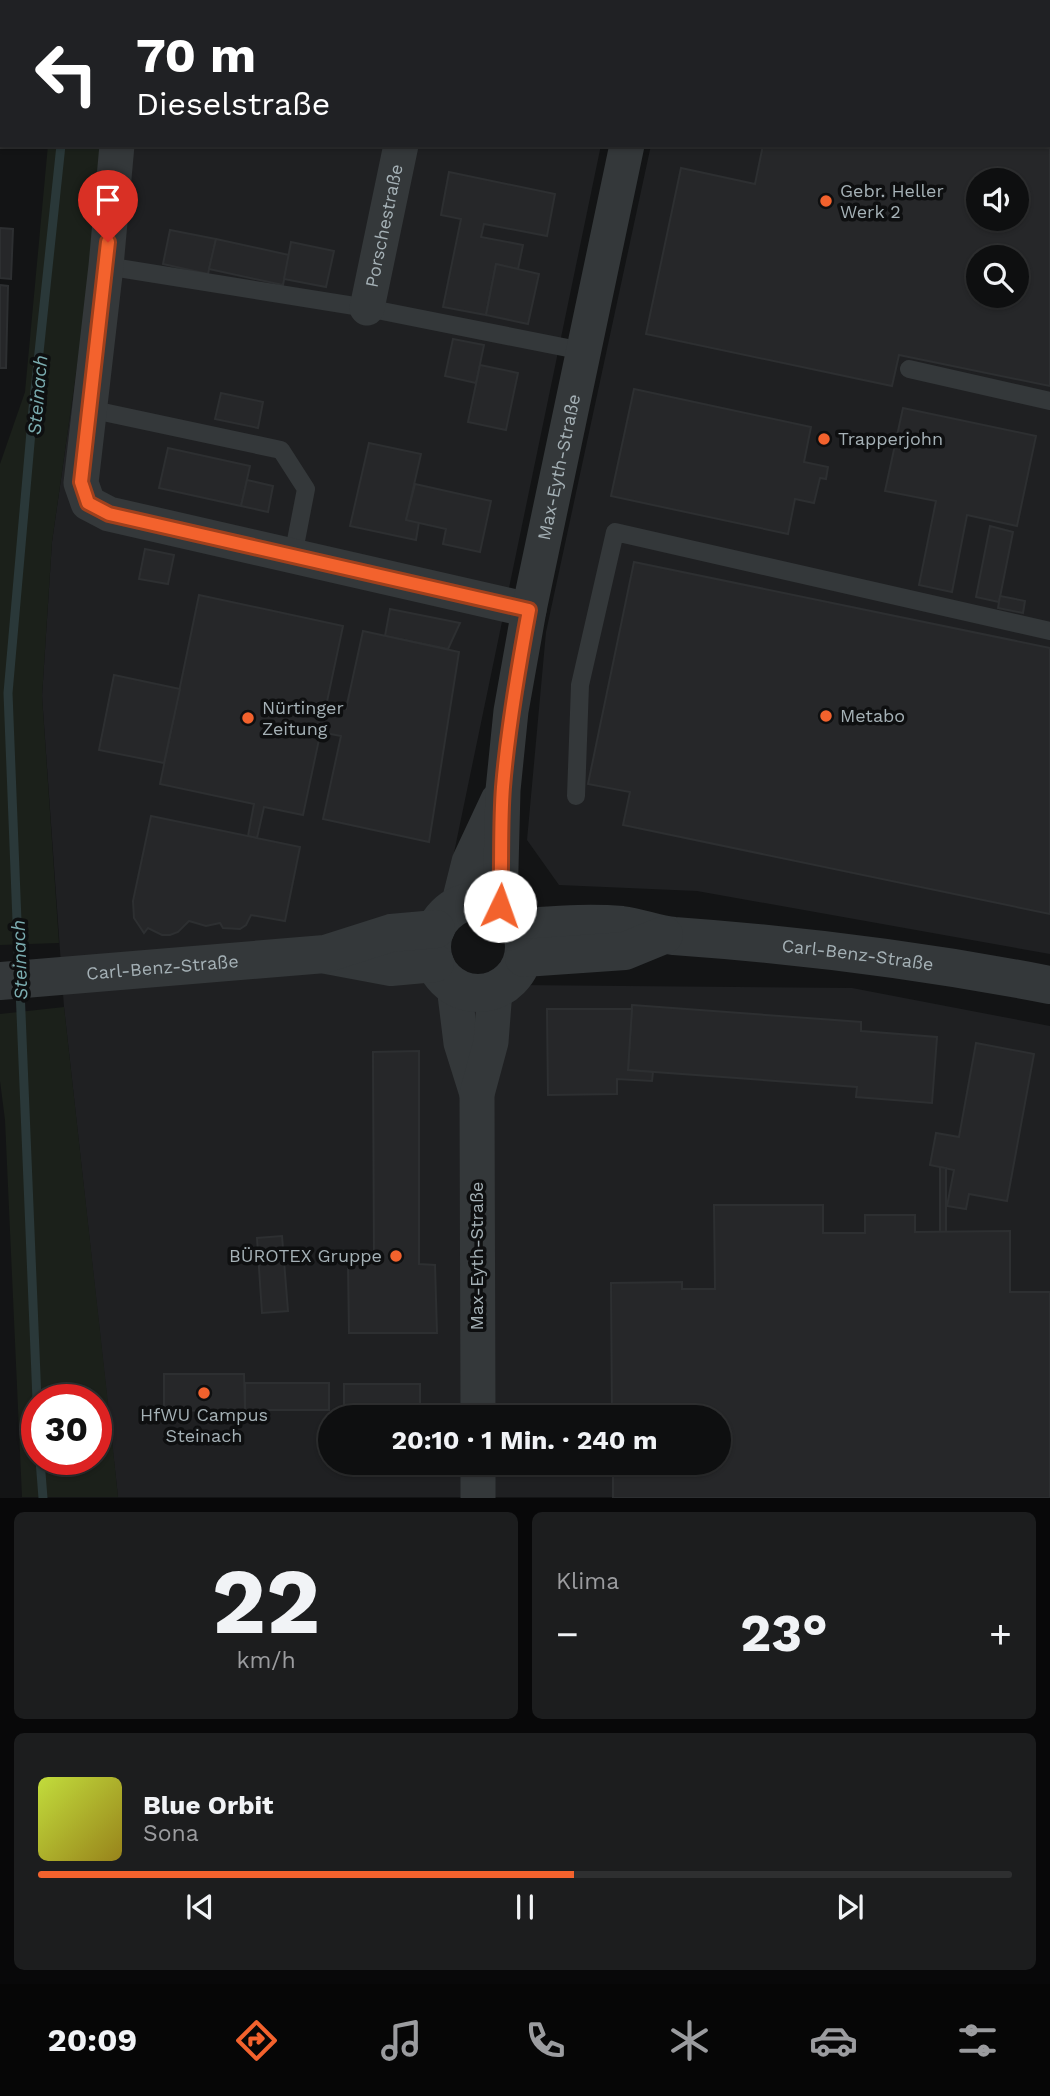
<!DOCTYPE html>
<html lang="de">
<head>
<meta charset="utf-8">
<style>
	body { margin:0; font-family:"Work Sans",sans-serif; background:#1c1d1e; color:#f1f3f6; height:100vh; display:flex; flex-direction:column; font-size:26px; white-space:nowrap }
	* { box-sizing:border-box; margin:0 }
	p { font-size:23px; color:#9b9c9f }
	.icon { flex:none; width:38px; height:38px; fill:none; stroke:currentColor; stroke-width:2; stroke-linecap:round; stroke-linejoin:round }
	.map { position:relative; height:1498px; overflow:hidden }
	.sheet { display:flex; flex-direction:column; gap:14px; padding:14px; background:#080809; flex:1 }
	.sheet>* { flex:none }
	.guide { position:absolute; left:0px; top:0px; width:1050px; height:147px; box-shadow:0 2px 5px #0004,0 0 0 2px #2e2f30; background:#202124; color:#fff; overflow:hidden }
	.fabs { position:absolute; left:966px; top:168px; display:grid; gap:14px }
	.fabs a { display:grid; place-items:center; width:63px; height:63px; border-radius:50%; background:#0e0f10; box-shadow:0 2px 5px #0004,0 0 0 2px #2e2f30; font-size:35px }
	.speed { position:absolute; left:21px; top:1384px; display:flex; gap:14px; font-size:35px; font-weight:700; text-align:center }
	.speed>* { display:grid; place-content:center; width:91px; height:91px; border-radius:50%; background:#0e0f10; box-shadow:0 2px 5px #0004,0 0 0 2px #2e2f30; line-height:1 }
	.speed .limit { border:10px solid #d22; background:#fff; color:#111 }
	.pin { position:absolute; display:grid; place-items:center; width:60px; height:60px; color:#fff; margin:-72px -30px; border-radius:50% 50% 50% 0; rotate:-45deg; box-shadow:0 0 7px #0007 }
	.pin .icon { rotate:45deg }
	.me { position:absolute; width:77px; margin:-38px; rotate:3deg; stroke-linejoin:round; filter:drop-shadow(0 0 5px #0008) }
	.turn { display:flex; align-items:center; gap:24px; height:147px; padding:0 21px; font-size:32px }
	.turn .icon { width:91px; height:91px; stroke-width:2.5 }
	.turn b { display:block; font-size:49px; line-height:60px }
	.big { font-size:52px; font-weight:700; line-height:1.1 }
	.sheet .tile { flex:1; display:flex; flex-direction:column; justify-content:center; gap:10px; min-width:0; padding:0 24px; border-radius:10px; background:#1c1d1e }
	.sheet .dial { align-items:center; gap:0 }
	.dial b { font-size:91px; line-height:1 }
	.song { display:flex; align-items:center; gap:21px }
	.cover { width:84px; height:84px; border-radius:10px; background:linear-gradient(135deg,hsl(70 70% 55%),hsl(50 70% 35%)) }
	.played { height:7px; border-radius:4px; background:linear-gradient(90deg,#f3622d 55%,#2e2f30 55%) }
	.keys { display:flex; justify-content:space-around; direction:ltr }
	.heat { display:flex; justify-content:space-between; align-items:center; font-size:38px; direction:ltr }
	.sheet .tiles { flex:1; display:grid; gap:14px; grid-template-columns:1fr 1fr }
	.tile:last-child { grid-column:span 2 }
	.trip { position:absolute; left:318px; top:1405px; width:413px; height:70px; border-radius:35px; background:#0e0f10; box-shadow:0 2px 5px #0004,0 0 0 2px #2e2f30; font-weight:700; line-height:70px; text-align:center }
	.dock { display:flex; height:112px; justify-content:space-around; align-items:center; background:#060606; color:#9b9c9f }
	.dock .icon { width:49px; height:49px }
	.dock .active { color:#f3622d }
	.dock b { font-size:32px; color:#f1f3f6 }
	.map>svg:first-child { display:block }
	.built { fill:#1f2022; fill-rule:evenodd }
	.green { fill:#1b201a; fill-rule:evenodd }
	.lines { fill:none; stroke-linecap:round; stroke-linejoin:round }
	.stream { stroke:#2a3839; stroke-width:9 }
	.building { fill:#262729; stroke:#2d2f31; stroke-width:2; fill-rule:evenodd }
	.service { stroke:#34383a; stroke-width:18 }
	.minor { stroke:#34383a; stroke-width:35 }
	.tertiary { stroke:#34383a; stroke-width:38 }
	.route-casing { stroke:#9e401d; stroke-width:18 }
	.route { stroke:#f3622d; stroke-width:12 }
	.poi-dot { fill:#f3622d; stroke:#0e0f10; stroke-width:2.5 }
	.labels { text-anchor:middle; stroke-width:7; stroke-linejoin:round; paint-order:stroke }
	.poi-label { font-size:18px; fill:#a5b1b6; stroke:#0e0f10; text-anchor:start }
	.street-label { font-size:18px; fill:#a5b1b6; stroke:#0e0f10 }
	.water-label { font-size:19px; font-style:italic; fill:#7badb1; stroke:#0e0f10 }
</style>
</head>
<body>
<div class="map">
<svg width="1050" height="1498" viewBox="0 0 1050 1498">
	<rect width="100%" height="100%" fill="#131415"/>
	<g class="built">
		<rect x="121" y="0" width="510" height="2"/>
		<path d="M682 0H1050V954L697 891 559 885 527 840 546 632 651 145H1048V2H682ZM978 180H1017V219H978ZM978 257H1017V296H978Z"/>
		<path d="M105 145H601L439 925V991L515 985 852 988 1050 1026V1497H118L64 1007 42 696 52 542 93 254ZM331 1418H719V1463H331Z"/>
	</g>
	<g class="green">
		<path d="M48 145H105L93 254 52 542 42 696 59 943 0 945V464L25 392Z"/>
		<path d="M64 1007 111 1430 118 1497H22L5 1120 0 1081V1014ZM37 1400H96V1460H37Z"/>
	</g>
	<g class="lines">
		<g class="stream">
			<path d="M83 2V0"/>
			<path d="M19 972 8 693 33 409 61 145"/>
			<path d="M20 989 37 1400"/>
			<path d="M40 1460 43 1498"/>
		</g>
	</g>
	<g class="building">
		<path d="M0 0H37V2H2V142L0 141Z"/>
		<path d="M794 0H1050V386L899 355 892 386 646 334 681 168 755 184 763 145H1048V2H793ZM978 180H1017V219H978ZM978 257H1017V296H978Z"/>
		<path d="M449 172 555 194 547 236 484 224 481 237 523 245 518 269 496 264 486 315 443 307 461 219 441 215Z"/>
		<path d="M0 228 13 229 11 279 0 278Z"/>
		<path d="M170 230 216 239 208 274 163 264Z"/>
		<path d="M216 239 289 255 283 285 209 269Z"/>
		<path d="M291 242 334 251 326 287 284 279Z"/>
		<path d="M496 264 539 274 528 324 486 315Z"/>
		<path d="M0 285 8 286 6 368H0Z"/>
		<path d="M453 339 484 345 476 383 445 376Z"/>
		<path d="M480 365 518 373 506 430 468 422Z"/>
		<path d="M634 389 811 427 804 462 828 467 826 479 820 478 814 503 795 499 788 534 611 496Z"/>
		<path d="M221 393 263 402 258 428 215 419Z"/>
		<path d="M903 408 1036 436 1017 526 967 515 952 592 919 585 936 501 885 491Z"/>
		<path d="M369 443 421 454 406 520 419 522 416 540 350 526Z"/>
		<path d="M168 448 250 466 241 506 159 488Z"/>
		<path d="M247 480 273 486 268 512 241 506Z"/>
		<path d="M415 484 491 501 480 552 443 544 446 529 406 520Z"/>
		<path d="M990 526 1013 532 999 602 976 597Z"/>
		<path d="M145 549 174 555 168 584 139 579Z"/>
		<path d="M634 562 1050 648V914L623 825 630 792 588 784Z"/>
		<path d="M199 595 343 626 303 815 264 807 257 838 248 836 254 804 160 784Z"/>
		<path d="M1000 596 1025 601 1023 613 998 608Z"/>
		<path d="M390 609 460 623 448 649 385 636Z"/>
		<path d="M363 631 459 652 429 842 323 819 341 736 320 732 326 705 346 709Z"/>
		<path d="M114 675 180 689 164 763 99 750Z"/>
		<path d="M151 816 300 847 285 921 251 915 246 925 240 929 223 928 220 923 206 926 189 921 178 932 170 935H162L148 928 144 933 134 918 133 901Z"/>
		<path d="M632 1005 861 1022V1031L937 1037 932 1103 856 1097 857 1087 628 1070Z"/>
		<path d="M547 1009H632L628 1070 653 1072 652 1081 617 1079V1094L548 1095Z"/>
		<path d="M976 1043 1034 1054 1007 1201 969 1194 966 1209 947 1206 954 1170 930 1165 936 1133 959 1137Z"/>
		<path d="M419 1051V1264L435 1265 437 1333H349L348 1264 374 1263 373 1052Z"/>
		<path d="M940 1167 946 1168V1232H940Z"/>
		<path d="M714 1205H823V1233H865V1215H915V1232L1010 1231V1292H1050V1498H613V1463H719V1418H612L611 1283 682 1282V1289H715Z"/>
		<path d="M282 1236 288 1311 262 1313 257 1238Z"/>
		<path d="M164 1374H244L245 1410 164 1411Z"/>
		<rect x="245" y="1383" width="84" height="27"/>
		<path d="M344 1384H420V1408L344 1409Z"/>
	</g>
	<g class="lines">
		<g class="service">
			<path d="M106 266 367 308 583 351"/>
			<path d="M909 369 1050 401"/>
			<path d="M89 409 281 450 306 489 293 556"/>
			<path d="M576 796 580 685 615 532 1050 631"/>
		</g>
		<g class="minor">
			<path d="M132 2V0"/>
			<path d="M430 2 431 0"/>
			<path d="M657 2 658 0"/>
			<path d="M117 145 106 266 81 483 88 503 109 514 529 610"/>
			<path id="s1" d="M367 308 401 145"/>
			<path d="M458 906 469 862 498 800"/>
			<path id="s2" d="M500 906 503 790 511 711 529 610 627 145"/>
			<path d="M454 986 461 1043 477 1094"/>
			<path d="M478 1418 477 1094 491 1042 495 990"/>
			<path d="M478 1463V1498"/>
		</g>
		<g class="tertiary">
			<circle cx="478" cy="947" r="46"/>
			<path id="s3" d="M520 927C554 925 588 922 622 925 639 927 656 934 674 936 800 945 926 961 1050 985"/>
			<path d="M327 955 391 967 435 963"/>
			<path d="M524 958 625 951 664 935"/>
			<path id="s4" d="M0 981 325 954 391 933 436 929"/>
		</g>
	</g>
	<g class="lines">
		<g class="route-casing">
			<path id="route" d="M108 242 81 482 88 503 109 514 529 610C518 669 508 727 503 787 500 826 502 866 500 906"/>
		</g>
		<use href="#route" class="route"/>
	</g>
	<g class="poi-dot">
		<circle cx="826" cy="201" r="7"/>
		<circle cx="824" cy="439" r="7"/>
		<circle cx="826" cy="716" r="7"/>
		<circle cx="248" cy="718" r="7"/>
		<circle cx="396" cy="1256" r="7"/>
		<circle cx="204" cy="1393" r="7"/>
	</g>
	<g class="labels">
		<g class="poi-label">
			<text x="840" y="197">Gebr. Heller<tspan x="840" dy="21">Werk 2</tspan></text>
			<text x="838" y="445">Trapperjohn</text>
			<text x="262" y="714">Nürtinger<tspan x="262" dy="21">Zeitung</tspan></text>
			<text x="840" y="722">Metabo</text>
			<text x="382" y="1262" text-anchor="end">BÜROTEX Gruppe</text>
			<text x="204" y="1421" text-anchor="middle">HfWU Campus<tspan x="204" dy="21">Steinach</tspan></text>
		</g>
		<g class="street-label">
			<text dy="6" stroke="none"><textPath href="#s1" startOffset="84">Porschestraße</textPath></text>
			<text dy="6" stroke="none"><textPath href="#s2" startOffset="444">Max-Eyth-Straße</textPath></text>
			<text dy="6" stroke="none"><textPath href="#s3" startOffset="340">Carl-Benz-Straße</textPath></text>
			<text dy="6" stroke="none"><textPath href="#s4" startOffset="163">Carl-Benz-Straße</textPath></text>
			<text transform="translate(477 1256) rotate(-90)" y="6">Max-Eyth-Straße</text>
		</g>
		<g class="water-label">
			<text transform="translate(37 395) rotate(-85)" y="7">Steinach</text>
			<text transform="translate(19 960) rotate(-92)" y="7">Steinach</text>
		</g>
	</g>
</svg>
<div class="fabs">
<a><svg class="icon" aria-label="sound" viewBox="0 0 24 24"><path d="M4 9h4l5-4v14l-5-4H4zM17 9q2 3 0 6"/></svg></a>
<a><svg class="icon" aria-label="search" viewBox="0 0 24 24"><circle cx="10" cy="10" r="6"/><path d="M15 15l6 6"/></svg></a>
</div>
<div class="speed"><div class="limit">30</div></div>
<div class="pin" style="left:108px;top:242px;background:#d93025"><svg class="icon" aria-label="arrive" viewBox="0 0 24 24"><path d="M6 21V4h12l-3 4 3 4H6"/></svg></div>
<svg class="me" style="left:500px;top:906px" viewBox="-20 -20 40 40"><circle r="19" fill="#fff"/><path d="M0-13L10 11 0 6-10 11z" fill="#f3622d"/></svg>
<div class="trip">20:10 · 1 Min. · 240 m</div>
<div class="guide">
<div class="turn"><svg class="icon" aria-label="left" viewBox="0 0 24 24"><path d="M17 20v-9H6M10 6l-5 5 5 5"/></svg><div><b>70 m</b>Dieselstraße</div></div>
</div>
</div>
<section class="sheet">
<div class="tiles">
<div class="tile dial"><b>22</b><p>km/h</p></div>
<div class="tile"><p>Klima</p>
<div class="heat"><a>−</a><b class="big">23°</b><a>+</a></div>
</div>
<div class="tile">
<div class="song"><i class="cover"></i><div><b>Blue Orbit</b><p>Sona</p></div></div>
<div class="played"></div>
<div class="keys"><svg class="icon" aria-label="previous" viewBox="0 0 24 24"><path d="M18 5L8 12l10 7zM5 5v14"/></svg><svg class="icon" aria-label="pause" viewBox="0 0 24 24"><path d="M8 5v14M16 5v14"/></svg><svg class="icon" aria-label="next" viewBox="0 0 24 24"><path d="M6 5l10 7-10 7zM19 5v14"/></svg></div>
</div>
</div>
</section>
<nav class="dock">
<b>20:09</b>
<svg class="icon active" aria-label="directions" viewBox="0 0 24 24"><path d="M12 3l9 9-9 9-9-9zM9 14v-3h6M13 9l2 2-2 2"/></svg>
<svg class="icon" aria-label="music" viewBox="0 0 24 24"><path d="M9 18V5l10-2v13"/><circle cx="6" cy="18" r="3"/><circle cx="16" cy="16" r="3"/></svg>
<svg class="icon" aria-label="phone" viewBox="0 0 24 24"><path d="M5 4h4l2 5-3 2q2 4 5 5l2-3 5 2v4C11 20 4 13 5 4z"/></svg>
<svg class="icon" aria-label="climate" viewBox="0 0 24 24"><path d="M12 3v18M4 7l16 10M4 17L20 7"/></svg>
<svg class="icon" aria-label="car" viewBox="0 0 24 24"><path d="M5 17H2v-5l4-1 3-4h7l3 4 3 1v5h-3M9 17h6M6 11h13"/><circle cx="7" cy="17" r="2"/><circle cx="17" cy="17" r="2"/></svg>
<svg class="icon" aria-label="filters" viewBox="0 0 24 24"><path d="M4 7h16M4 17h16"/><circle cx="9" cy="7" r="2"/><circle cx="15" cy="17" r="2"/></svg>
</nav>
</body>
</html>
